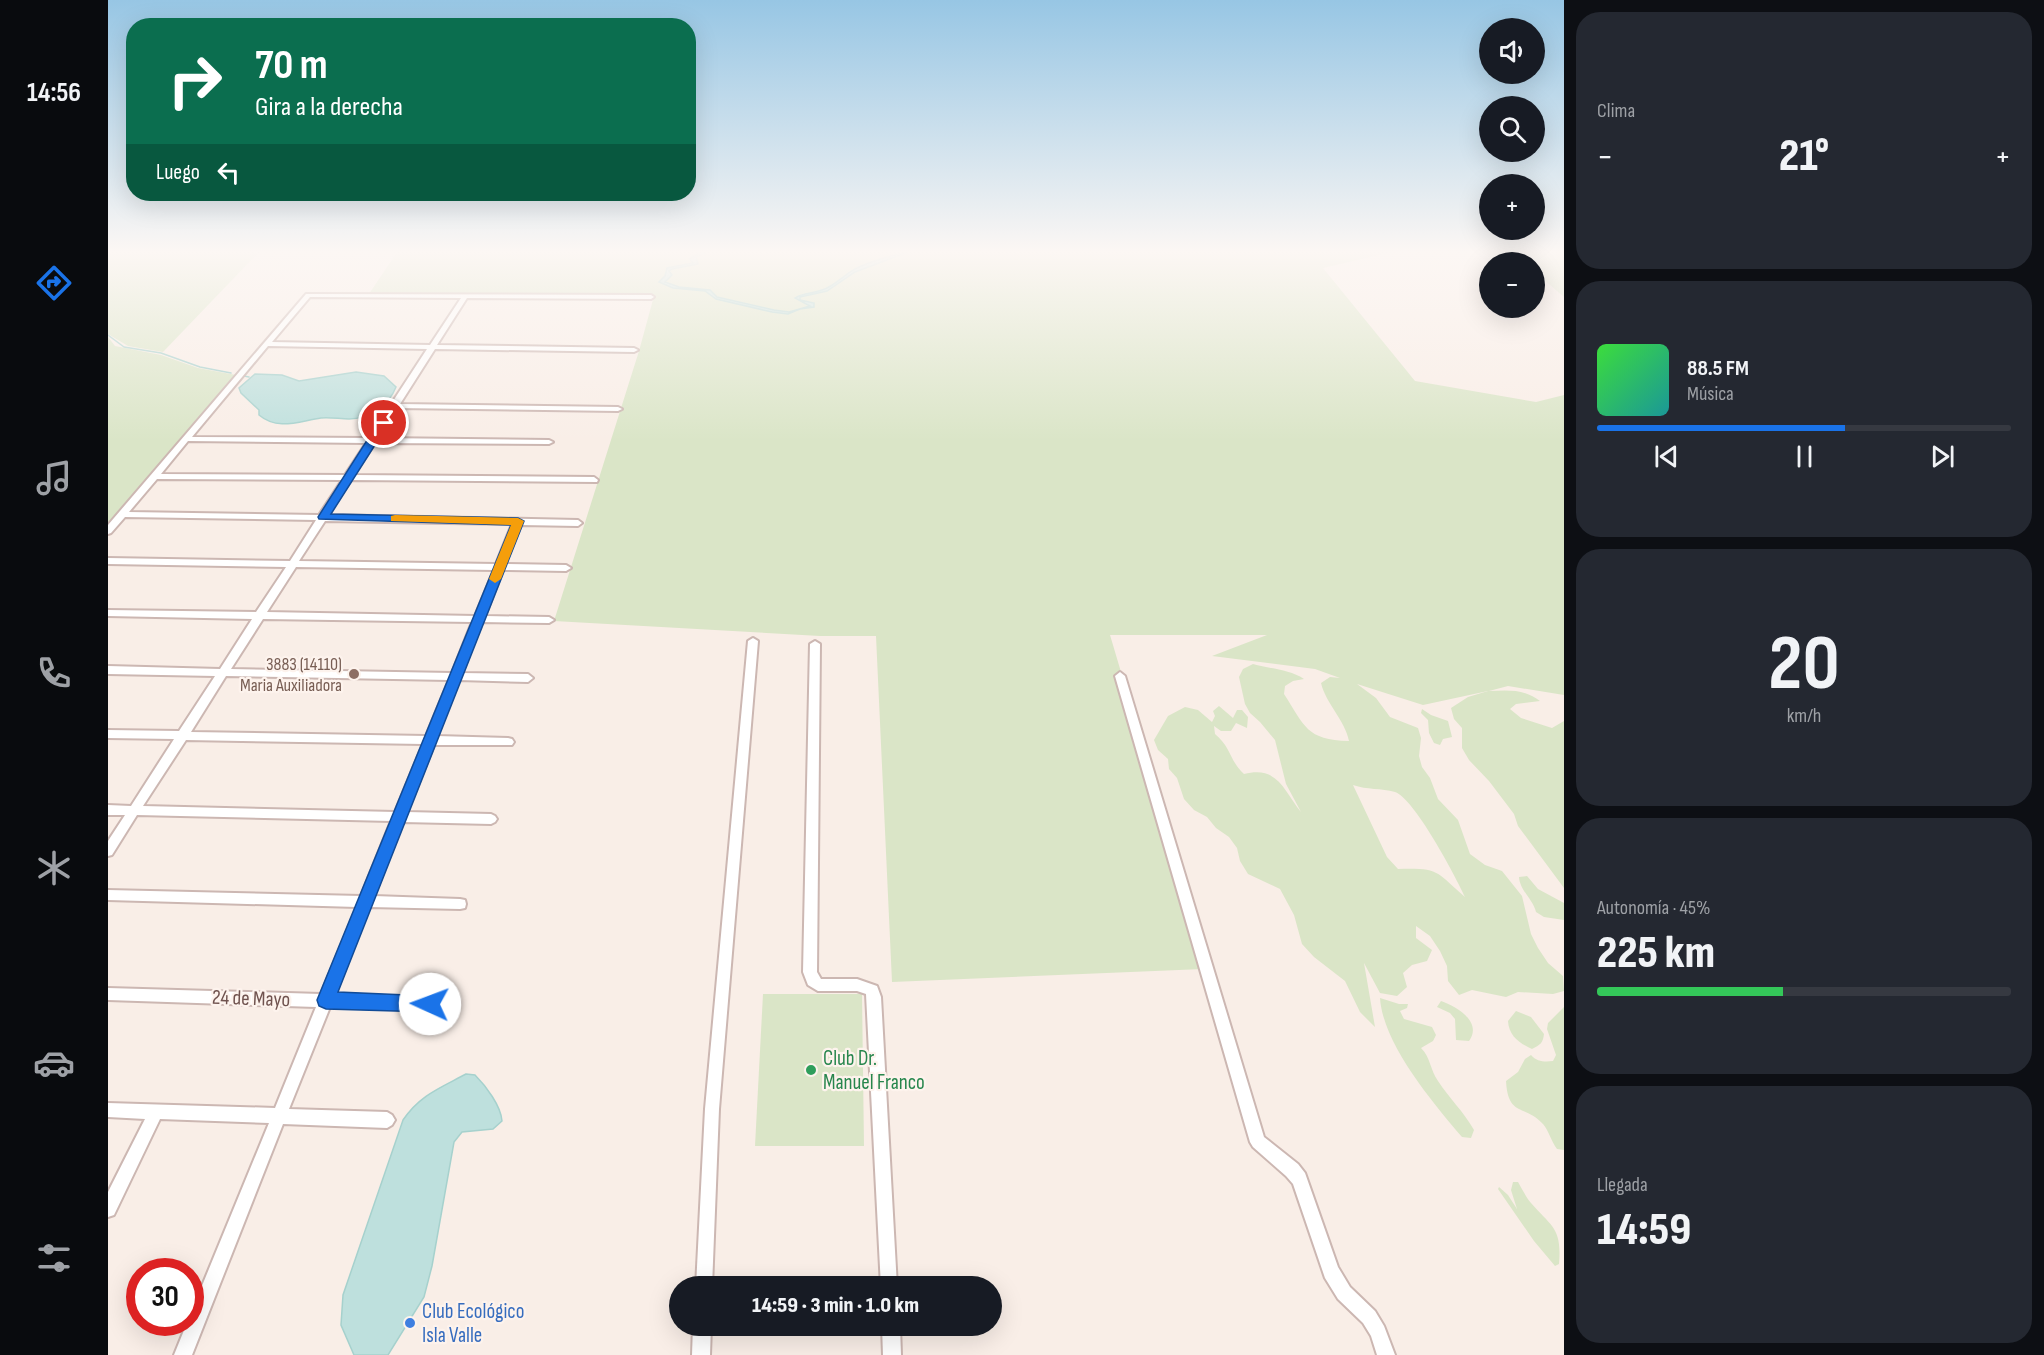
<!DOCTYPE html>
<html lang="es">
<head>
<meta charset="utf-8">
<style>
	body { margin:0; font-family:"Sofia Sans Condensed",sans-serif; background:#242831; color:#f1f3f6; height:100vh; display:flex; flex-direction:column; font-size:22px; white-space:nowrap }
	* { box-sizing:border-box; margin:0 }
	p { font-size:20px; color:#9ea1a6 }
	.icon { flex:none; width:33px; height:33px; fill:none; stroke:currentColor; stroke-width:2; stroke-linecap:round; stroke-linejoin:round }
	.map { position:relative; flex:1; overflow:hidden }
	.panel { display:flex; flex-direction:column; gap:12px; padding:12px; background:#0d0f14; width:480px }
	.panel>* { flex:none }
	.guide { position:absolute; left:18px; top:18px; width:570px; height:183px; border-radius:24px; box-shadow:0 6px 24px #0002; background:#0b6e4f; color:#fff; overflow:hidden }
	.tools { position:absolute; left:1371px; top:18px; display:grid; gap:12px }
	.tools a { display:grid; place-items:center; width:66px; height:66px; border-radius:50%; background:#171b24; box-shadow:0 6px 24px #0002; font-size:30px }
	.speed { position:absolute; left:18px; top:1258px; display:flex; gap:12px; font-size:30px; font-weight:700; text-align:center }
	.speed>* { display:grid; place-content:center; width:78px; height:78px; border-radius:50%; background:#171b24; box-shadow:0 6px 24px #0002; line-height:1 }
	.speed .limit { border:9px solid #d22; background:#fff; color:#111 }
	.pin { position:absolute; display:grid; place-items:center; width:51px; height:51px; color:#fff; margin:-26px; border:3px solid #fff; border-radius:50%; box-shadow:0 2px 6px #0007 }
	.me { position:absolute; width:66px; margin:-33px; rotate:272deg; stroke-linejoin:round; filter:drop-shadow(0 0 4px #0008) }
	.turn { display:flex; align-items:center; gap:21px; height:126px; padding:0 30px; font-size:27px }
	.turn .icon { width:78px; height:78px; stroke-width:2.5 }
	.turn b { display:block; font-size:42px; line-height:51px }
	.then { display:flex; align-items:center; height:57px; padding:0 30px; background:#0003; gap:12px; font-size:22px }
	.big { font-size:45px; font-weight:800; line-height:1.1 }
	.panel .widget { flex:1; display:flex; flex-direction:column; justify-content:center; gap:9px; min-width:0; padding:0 21px; border-radius:24px; background:#242831 }
	.panel .dial { align-items:center; gap:0 }
	.dial b { font-size:78px; line-height:1 }
	.song { display:flex; align-items:center; gap:18px }
	.cover { width:72px; height:72px; border-radius:9px; background:linear-gradient(135deg,hsl(120 70% 55%),hsl(180 70% 35%)) }
	.played { height:6px; border-radius:3px; background:linear-gradient(90deg,#1a73e8 60%,#363941 60%) }
	.keys { display:flex; justify-content:space-around; direction:ltr }
	.heat { display:flex; justify-content:space-between; align-items:center; font-size:33px; direction:ltr }
	.charge { height:9px; border-radius:4px; background:linear-gradient(90deg,#34c759 45%,#363941 0) }
	.trip { position:absolute; left:561px; top:1276px; width:333px; height:60px; border-radius:30px; background:#171b24; box-shadow:0 6px 24px #0002; font-weight:800; line-height:60px; text-align:center }
	main { display:flex; flex:1; min-height:0 }
	.tab-bar { display:flex; flex-direction:column; width:108px; justify-content:space-around; align-items:center; background:#090b0e; color:#9ea1a6 }
	.tab-bar .icon { width:42px; height:42px }
	.tab-bar .selected { color:#1a73e8 }
	.tab-bar b { font-size:27px; color:#f1f3f6 }
	.map>svg:first-child { display:block }
	.green { fill:#dae5c7; fill-rule:evenodd }
	.water { fill:#bee0dd; stroke:#a6d1cd; stroke-width:1.5 }
	.lines { fill:none; stroke-linecap:round; stroke-linejoin:round }
	.stream { stroke:#a6d1cd; stroke-width:1.5 }
	.minor-casing { stroke:#ccb7b2; stroke-width:4 }
	.minor { fill:#fff; fill-rule:evenodd }
	.route { fill:#1a73e8; stroke:#114b97; stroke-width:1.5 }
	.slow { fill:#f59e0b }
	.education-dot { fill:#8d6e63; stroke:#fdf3ed; stroke-width:2 }
	.leisure-dot { fill:#2e9e5b; stroke:#fdf3ed; stroke-width:2 }
	.shop-dot { fill:#3f7fe0; stroke:#fdf3ed; stroke-width:2 }
	.labels { text-anchor:middle; stroke-width:4.5; stroke-linejoin:round; paint-order:stroke }
	.education-label { font-size:18px; fill:#785e54; stroke:#fdf3ed; text-anchor:end }
	.near-street-label { font-size:21px; fill:#70534f; stroke:#fdf3ed }
	.near-leisure-label { font-size:21px; fill:#27864d; stroke:#fdf3ed; text-anchor:start }
	.near-shop-label { font-size:21px; fill:#366cbe; stroke:#fdf3ed; text-anchor:start }
</style>
</head>
<body>
<main>
<nav class="tab-bar">
<b>14:56</b>
<svg class="icon selected" aria-label="directions" viewBox="0 0 24 24"><path d="M12 3l9 9-9 9-9-9zM9 14v-3h6M13 9l2 2-2 2"/></svg>
<svg class="icon" aria-label="music" viewBox="0 0 24 24"><path d="M9 18V5l10-2v13"/><circle cx="6" cy="18" r="3"/><circle cx="16" cy="16" r="3"/></svg>
<svg class="icon" aria-label="phone" viewBox="0 0 24 24"><path d="M5 4h4l2 5-3 2q2 4 5 5l2-3 5 2v4C11 20 4 13 5 4z"/></svg>
<svg class="icon" aria-label="climate" viewBox="0 0 24 24"><path d="M12 3v18M4 7l16 10M4 17L20 7"/></svg>
<svg class="icon" aria-label="car" viewBox="0 0 24 24"><path d="M5 17H2v-5l4-1 3-4h7l3 4 3 1v5h-3M9 17h6M6 11h13"/><circle cx="7" cy="17" r="2"/><circle cx="17" cy="17" r="2"/></svg>
<svg class="icon" aria-label="filters" viewBox="0 0 24 24"><path d="M4 7h16M4 17h16"/><circle cx="9" cy="7" r="2"/><circle cx="15" cy="17" r="2"/></svg>
</nav>
<div class="map">
<svg width="1456" height="1355" viewBox="0 0 1456 1355">
	<rect width="100%" height="100%" fill="#f9eee7"/>
	<g class="green">
		<path d="M0 252H151L55 352 20 346 0 334Z"/>
		<path d="M289 252H1284L1215 268 1307 381 1428 402 1456 395V695L1400 686 1381 691C1401 690 1416 689 1432 701L1408 704 1402 709 1413 718 1444 728 1456 721V888L1410 826 1406 814 1381 781 1361 760 1354 748V728L1346 719 1343 708 1360 697 1380 691 1315 705 1249 684 1268 698 1282 717 1310 728 1313 738 1311 756 1314 767 1322 778 1330 799 1350 820 1362 854 1377 865 1394 871 1414 896 1423 934 1430 948 1440 963 1455 976 1456 991 1445 994 1410 992 1398 997 1364 990 1351 995 1340 981 1339 966 1332 951 1322 936 1308 926V938L1324 950 1319 961 1304 965 1295 973 1299 987 1289 996 1272 993 1256 963 1267 1027 1252 1012 1237 981 1206 957 1194 944 1186 915 1172 889 1140 874 1132 861 1129 848 1121 837 1108 828 1099 817 1086 810 1076 799 1069 778 1061 769 1060 759 1050 750 1046 740 1060 716 1077 707 1090 710 1104 722 1107 716 1105 711 1111 706 1125 718 1129 710H1134L1140 717 1139 728 1128 723 1123 731H1113L1106 726 1107 734C1123 747 1121 760 1136 774 1170 765 1176 791 1193 812L1178 784 1167 740 1152 722 1142 713 1137 704 1131 677 1135 669 1145 664C1162 669 1181 669 1196 679L1185 681 1177 686 1176 694C1197 726 1198 740 1241 741 1237 720 1218 704 1213 683L1222 677 1232 678 1207 669 1104 656 1159 635H1002L1013 672 1008 673 1095 969 784 982 768 636H712L446 621 531 351 546 296 261 294ZM1245 785C1259 790 1273 788 1287 792 1306 798 1348 877 1357 897 1327 871 1332 868 1290 869L1279 857Z"/>
		<path d="M1403 252H1456V297L1427 272 1426 262H1416Z"/>
		<path d="M0 337 7 346 53 355 90 368 128 375 0 528Z"/>
		<path d="M1314 709 1323 715 1340 721 1344 737 1335 739 1332 745 1326 743 1321 733 1320 720 1313 713Z"/>
		<path d="M1419 876 1430 889 1456 903V920L1436 917 1428 912C1425 899 1412 891 1411 877Z"/>
		<path d="M655 994H754L756 1146H647Z"/>
		<path d="M1272 998 1291 1004H1300L1299 1008 1292 1011 1296 1019 1324 1027 1328 1035 1325 1041 1313 1048C1323 1058 1322 1070 1330 1081 1341 1098 1356 1112 1366 1130L1363 1138 1354 1137C1325 1103 1275 1044 1272 998Z"/>
		<path d="M1333 1001C1348 1006 1375 1022 1361 1041L1348 1040 1347 1019 1342 1013 1329 1007Z"/>
		<path d="M1456 1007V1150L1449 1149C1443 1141 1441 1131 1435 1124 1416 1104 1400 1117 1398 1081L1410 1072 1417 1059 1423 1055C1429 1062 1437 1062 1445 1061L1448 1055 1439 1029 1440 1023Z"/>
		<path d="M1408 1011 1423 1017 1436 1034C1435 1043 1432 1045 1424 1049 1411 1043 1401 1036 1400 1021Z"/>
		<path d="M1405 1182H1410C1414 1189 1418 1197 1423 1203 1444 1227 1454 1228 1451 1264L1447 1266 1426 1241 1390 1189 1391 1187 1400 1195 1409 1209 1403 1190Z"/>
	</g>
	<g class="water">
		<path d="M592 252H598L588 257 590 264 564 269 561 271 564 275 557 282 571 287 602 290 609 297 666 310 681 312 702 306 687 298C696 292 704 294 714 290 725 287 733 278 742 272 755 263 785 255 800 252L747 272 719 291 692 297V300L706 303V307L692 309 680 314 664 312 608 299 597 291 565 288 551 282 557 276 559 268 585 263 582 259Z"/>
		<path d="M248 372 276 376 288 387C281 405 261 419 241 419 232 419 222 417 213 418 191 421 170 431 151 415V410L133 393 131 388 147 374 174 375 191 381Z"/>
		<path d="M358 1074 367 1075C378 1086 393 1106 394 1121L385 1129 354 1132 346 1142 324 1266 316 1297 280 1355H246L233 1325 235 1295 295 1120C312 1095 332 1088 358 1074Z"/>
	</g>
	<g class="lines">
		<g class="stream">
			<path d="M0 335 16 347 53 353 92 367 123 373"/>
			<path d="M136 376 141 377"/>
		</g>
		<g class="minor-casing">
			<g id="minor">
				<path d="M198 294 543 295 546 297 543 299 359 298 329 345 526 348 530 350 526 352 327 349 292 404 510 407 514 409 510 411 289 408 270 438 441 440 445 442 441 444 267 443 246 475 486 477 490 480 489 482 243 480 220 515 470 520 474 523 470 526 413 525 397 564 458 565 463 568 458 571 395 570 377 616 441 617 446 620 441 623 374 622 354 673 420 674 425 678 420 682 351 680 329 736 400 738 404 739 406 742 404 745H326L299 812 383 814 387 816 389 819 387 822 383 824 295 822 266 896 352 899 357 900 358 904 357 908 352 909 261 907 227 995 322 998 327 999 329 1004 327 1009 322 1010 222 1007 181 1109 279 1112 284 1115 287 1120 284 1125 279 1128 175 1124 84 1355H66L79 1323H82V1315L161 1123 52 1119 6 1215 0 1217V1192L37 1119 0 1117V1103L167 1108 208 1007 0 1000V988L213 994 249 907 0 900V890L253 896 283 821 29 815 4 855 0 856V841L17 815H0V805L23 806 66 739 0 738V730L71 731 107 676 0 674V666L112 669 144 619 0 616V610L148 612 178 567 0 564V558L182 561 208 520 17 517 3 533 0 534V525ZM202 297 353 298 322 345 164 342ZM160 346 319 349 261 438 84 437ZM80 441 258 443 237 475 53 474ZM49 479 234 480 211 515 21 512ZM217 521 404 524 388 564 191 561ZM188 567 386 570 367 616 159 612ZM155 619 364 622 344 673 123 669ZM118 676 341 680 318 736 83 732ZM78 740 315 744 287 812 35 806Z"/>
				<path d="M645 638 650 641 611 1109 604 1287H588L597 1109 640 641Z"/>
				<path d="M707 641 712 644 709 972 713 979H749L769 986 773 997 789 1287H773L758 994 749 991H710L700 985 695 972 702 644Z"/>
				<path d="M1012 672 1017 676 1156 1137 1190 1164 1197 1173 1230 1267 1242 1287 1267 1311 1276 1326 1287 1355H1269L1263 1336 1255 1323 1230 1299 1217 1278 1185 1184 1178 1176 1145 1147 1142 1142 1007 676Z"/>
				<path d="M585 1326H603L602 1355H584Z"/>
				<path d="M774 1326H792L793 1355H775Z"/>
			</g>
		</g>
		<use href="#minor" class="minor"/>
	</g>
	<linearGradient id="sky" x2="0" y2="1"><stop stop-color="#97c6e4"/><stop offset="0.57" stop-color="#fcf7f4"/><stop offset="1" stop-color="#fcf7f4" stop-opacity="0"/></linearGradient>
	<rect width="1456" height="442" fill="url(#sky)"/>
	<path class="route" d="M276 420 281 423 223 514 410 518 416 521 230 992 322 996 328 998 331 1004 328 1010 322 1012 218 1009 211 1006 209 1000 403 525 211 519 210 517 270 423Z"/>
	<path class="slow" d="M287 515 410 518 416 521 393 579 387 583 381 579 403 525 283 521V516Z"/>
	<circle class="education-dot" cx="246" cy="674" r="6"/>
	<circle class="leisure-dot" cx="703" cy="1070" r="6"/>
	<circle class="shop-dot" cx="302" cy="1323" r="6"/>
	<g class="labels">
		<g class="education-label">
			<text x="234" y="670">3883 (14110)<tspan x="234" dy="21">Maria Auxiliadora</tspan></text>
		</g>
		<g class="near-street-label">
			<text transform="translate(143 998) rotate(2)" y="7">24 de Mayo</text>
		</g>
		<g class="near-leisure-label">
			<text x="715" y="1065">Club Dr.<tspan x="715" dy="24">Manuel Franco</tspan></text>
		</g>
		<g class="near-shop-label">
			<text x="314" y="1318">Club Ecológico<tspan x="314" dy="24">Isla Valle</tspan></text>
		</g>
	</g>
</svg>
<div class="tools">
<a><svg class="icon" aria-label="sound" viewBox="0 0 24 24"><path d="M4 9h4l5-4v14l-5-4H4zM17 9q2 3 0 6"/></svg></a>
<a><svg class="icon" aria-label="search" viewBox="0 0 24 24"><circle cx="10" cy="10" r="6"/><path d="M15 15l6 6"/></svg></a>
<a>+</a>
<a>−</a>
</div>
<div class="speed"><div class="limit">30</div></div>
<div class="pin" style="left:276px;top:423px;background:#d93025"><svg class="icon" aria-label="arrive" viewBox="0 0 24 24"><path d="M6 21V4h12l-3 4 3 4H6"/></svg></div>
<svg class="me" style="left:322px;top:1004px" viewBox="-20 -20 40 40"><circle r="19" fill="#fff"/><path d="M0-13L10 11 0 6-10 11z" fill="#1a73e8"/></svg>
<div class="trip">14:59 · 3 min · 1.0 km</div>
<div class="guide">
<div class="turn"><svg class="icon" aria-label="right" viewBox="0 0 24 24"><path d="M7 20v-9h11M14 6l5 5-5 5"/></svg><div><b>70 m</b>Gira a la derecha</div></div>
<div class="then">Luego<svg class="icon" aria-label="left" viewBox="0 0 24 24"><path d="M17 20v-9H6M10 6l-5 5 5 5"/></svg></div>
</div>
</div>
<section class="panel">
<div class="widget"><p>Clima</p>
<div class="heat"><a>−</a><b class="big">21°</b><a>+</a></div>
</div>
<div class="widget">
<div class="song"><i class="cover"></i><div><b>88.5 FM</b><p>Música</p></div></div>
<div class="played"></div>
<div class="keys"><svg class="icon" aria-label="previous" viewBox="0 0 24 24"><path d="M18 5L8 12l10 7zM5 5v14"/></svg><svg class="icon" aria-label="pause" viewBox="0 0 24 24"><path d="M8 5v14M16 5v14"/></svg><svg class="icon" aria-label="next" viewBox="0 0 24 24"><path d="M6 5l10 7-10 7zM19 5v14"/></svg></div>
</div>
<div class="widget dial"><b>20</b><p>km/h</p></div>
<div class="widget"><p>Autonomía · 45%</p><b class="big">225 km</b><div class="charge"></div></div>
<div class="widget"><p>Llegada</p><b class="big">14:59</b></div>
</section>
</main>
</body>
</html>
